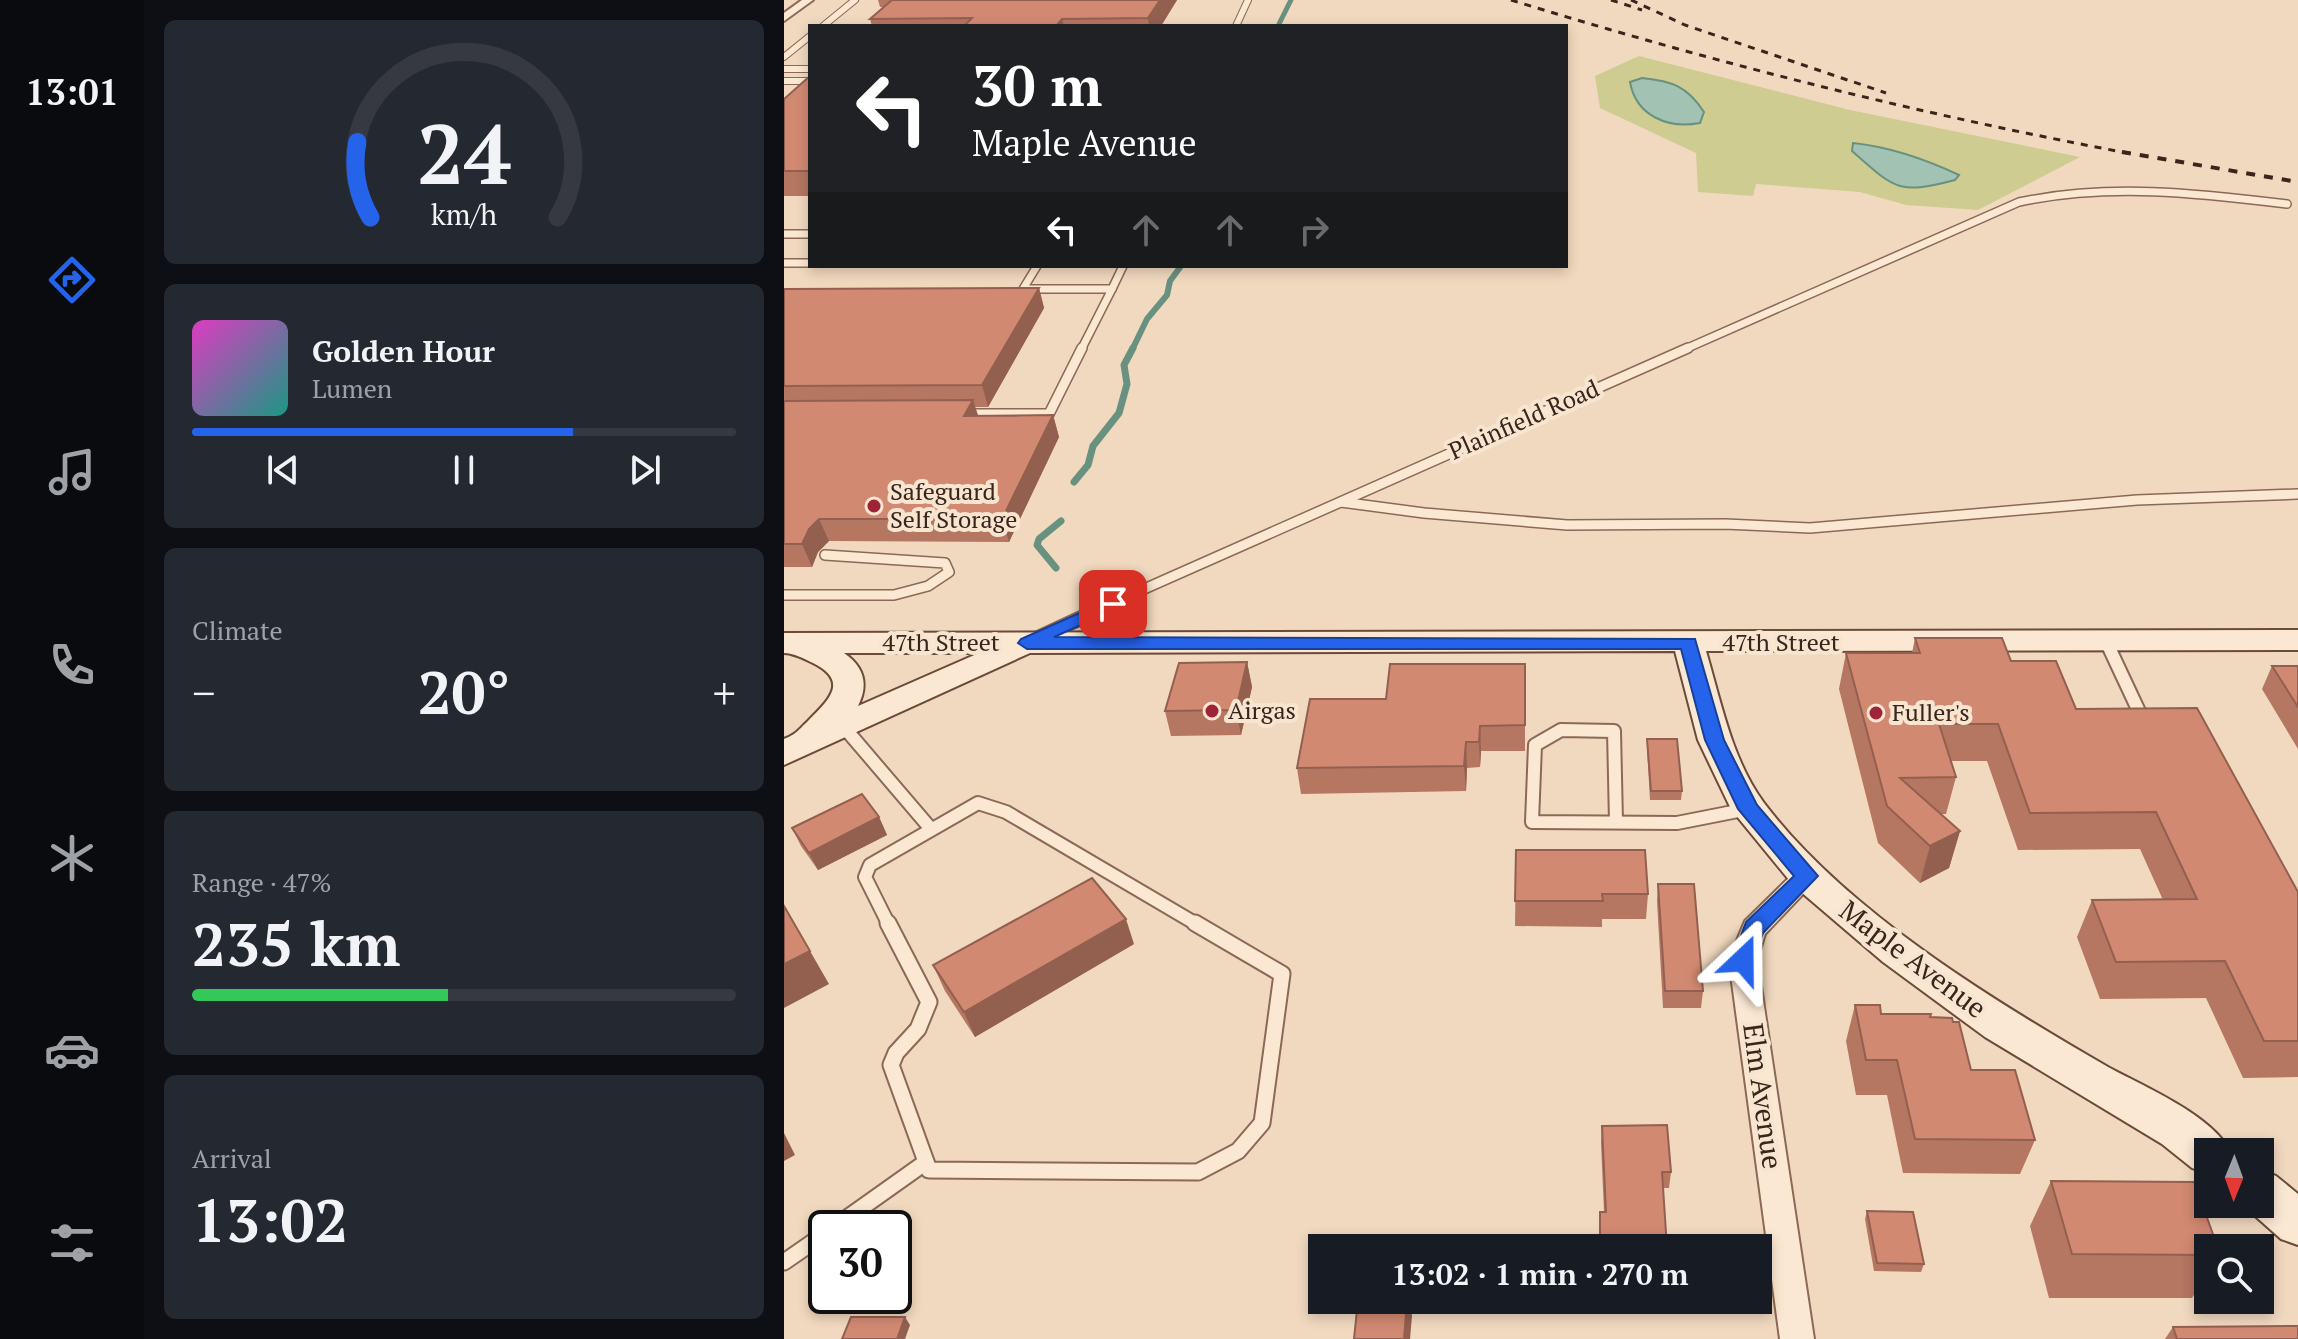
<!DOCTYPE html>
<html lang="en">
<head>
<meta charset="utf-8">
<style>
	body { margin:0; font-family:"PT Serif",serif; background:#242831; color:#f1f3f6; height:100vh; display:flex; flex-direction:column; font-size:30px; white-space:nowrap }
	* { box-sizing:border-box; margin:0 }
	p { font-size:26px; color:#9ea1a6 }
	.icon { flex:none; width:44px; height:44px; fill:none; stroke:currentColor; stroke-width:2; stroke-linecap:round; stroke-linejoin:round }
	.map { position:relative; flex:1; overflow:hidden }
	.details { display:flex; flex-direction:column; gap:20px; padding:20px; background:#0d0f14; width:640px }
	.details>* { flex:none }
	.hud { position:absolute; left:24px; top:24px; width:760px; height:244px; border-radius:0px; box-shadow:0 4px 12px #0003; background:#202124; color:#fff; overflow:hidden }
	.needle { width:52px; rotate:181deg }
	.controls { position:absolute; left:1410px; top:1138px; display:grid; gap:16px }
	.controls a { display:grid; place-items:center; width:80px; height:80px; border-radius:0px; background:#171b24; box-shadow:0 4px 12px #0003; font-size:40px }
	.speed { position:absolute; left:24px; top:1210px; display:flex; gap:16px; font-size:40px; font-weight:700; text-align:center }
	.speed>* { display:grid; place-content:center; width:104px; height:104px; border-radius:50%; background:#171b24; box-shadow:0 4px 12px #0003; line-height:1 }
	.speed .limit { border:4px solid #111; border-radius:12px; background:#fff; color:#111 }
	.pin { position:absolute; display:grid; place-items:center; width:68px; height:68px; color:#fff; margin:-34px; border-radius:16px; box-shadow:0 4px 12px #0006 }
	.me { position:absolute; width:88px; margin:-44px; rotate:23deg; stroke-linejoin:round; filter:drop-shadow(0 0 6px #0008) }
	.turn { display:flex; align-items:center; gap:28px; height:168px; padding:0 32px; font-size:36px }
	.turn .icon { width:104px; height:104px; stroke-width:2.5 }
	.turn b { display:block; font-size:56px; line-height:68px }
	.lanes { display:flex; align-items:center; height:76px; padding:0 32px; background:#0003; justify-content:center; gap:40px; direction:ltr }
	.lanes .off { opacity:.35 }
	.big { font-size:60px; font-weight:700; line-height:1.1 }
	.details .card { flex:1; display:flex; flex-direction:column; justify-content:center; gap:12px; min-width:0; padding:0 28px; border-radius:12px; background:#242831 }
	.details .dial { align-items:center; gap:0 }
	.dial svg { height:208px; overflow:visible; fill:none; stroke:#363941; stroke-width:7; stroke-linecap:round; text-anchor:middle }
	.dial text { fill:#f1f3f6; stroke:none }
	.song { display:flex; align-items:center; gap:24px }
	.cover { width:96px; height:96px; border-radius:12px; background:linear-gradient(135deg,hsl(310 70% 55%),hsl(170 70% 35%)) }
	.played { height:8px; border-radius:4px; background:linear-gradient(90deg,#2563eb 70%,#363941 70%) }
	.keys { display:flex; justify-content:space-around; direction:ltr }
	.heat { display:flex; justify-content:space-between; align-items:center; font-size:44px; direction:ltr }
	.charge { height:12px; border-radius:6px; background:linear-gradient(90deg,#34c759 47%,#363941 0) }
	.trip { position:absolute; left:524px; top:1234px; width:464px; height:80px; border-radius:0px; background:#171b24; box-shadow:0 4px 12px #0003; font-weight:700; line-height:80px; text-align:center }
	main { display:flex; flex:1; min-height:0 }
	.dock { display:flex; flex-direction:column; width:144px; justify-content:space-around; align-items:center; background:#090b0e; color:#9ea1a6 }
	.dock .icon { width:56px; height:56px }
	.dock .active { color:#2563eb }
	.dock b { font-size:36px; color:#f1f3f6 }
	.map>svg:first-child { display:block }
	.green { fill:#cfcc92 }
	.water { fill:#a2c2b3; stroke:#699180; stroke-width:2 }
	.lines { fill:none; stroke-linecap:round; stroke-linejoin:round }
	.stream-far2 { stroke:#699180; stroke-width:5 }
	.stream-far1 { stroke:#699180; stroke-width:6 }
	.stream { stroke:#699180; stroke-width:7 }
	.lane-far4-casing { stroke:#8b6956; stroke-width:8 }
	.lane-far3-casing { stroke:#8b6956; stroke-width:10 }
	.lane-far2-casing { stroke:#8b6956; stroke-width:12 }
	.lane-far1-casing { stroke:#8b6956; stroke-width:16 }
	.lane-casing { stroke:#8b6956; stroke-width:19 }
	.street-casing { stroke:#8b6956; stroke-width:4 }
	.secondary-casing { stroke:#6c4a39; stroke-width:4 }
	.lane-far4 { stroke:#fbe8d3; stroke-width:6 }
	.lane-far3 { stroke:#fbe8d3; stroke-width:7 }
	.lane-far2 { stroke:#fbe8d3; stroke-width:9 }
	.lane-far1 { stroke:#fbe8d3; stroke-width:12 }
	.lane { stroke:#fbe8d3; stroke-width:15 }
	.street { fill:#fbe8d3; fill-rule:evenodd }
	.secondary { fill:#fbe8d3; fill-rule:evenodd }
	.rail-far1 { stroke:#39251c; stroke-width:3; stroke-dasharray:7 7; stroke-linecap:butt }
	.rail { stroke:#39251c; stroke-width:4; stroke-dasharray:9 9; stroke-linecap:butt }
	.wall { fill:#b57662 }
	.shaded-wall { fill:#936050 }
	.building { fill:#d28972; stroke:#936050; stroke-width:2 }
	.route { fill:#2563eb; stroke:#184099; stroke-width:2 }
	.poi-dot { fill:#9e2238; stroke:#f8e5cf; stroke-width:3 }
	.labels { text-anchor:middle; stroke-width:8; stroke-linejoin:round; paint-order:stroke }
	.street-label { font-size:24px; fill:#39251c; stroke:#f8e5cf }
	.poi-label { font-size:24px; fill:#39251c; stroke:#f8e5cf; text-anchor:start }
	.near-street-label { font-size:28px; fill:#39251c; stroke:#f8e5cf }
</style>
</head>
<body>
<main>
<nav class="dock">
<b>13:01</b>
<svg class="icon active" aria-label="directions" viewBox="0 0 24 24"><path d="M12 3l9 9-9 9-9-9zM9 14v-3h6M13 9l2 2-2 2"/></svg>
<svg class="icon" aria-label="music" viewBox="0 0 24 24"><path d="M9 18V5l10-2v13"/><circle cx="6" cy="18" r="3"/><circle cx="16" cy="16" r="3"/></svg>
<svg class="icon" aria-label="phone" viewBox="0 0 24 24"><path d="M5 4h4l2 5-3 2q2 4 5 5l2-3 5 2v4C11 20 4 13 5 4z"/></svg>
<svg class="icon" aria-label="climate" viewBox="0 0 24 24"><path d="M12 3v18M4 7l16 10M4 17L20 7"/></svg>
<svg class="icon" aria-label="car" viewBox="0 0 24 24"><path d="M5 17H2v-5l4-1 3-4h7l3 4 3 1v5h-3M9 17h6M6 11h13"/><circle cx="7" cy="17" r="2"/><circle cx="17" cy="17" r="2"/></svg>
<svg class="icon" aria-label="filters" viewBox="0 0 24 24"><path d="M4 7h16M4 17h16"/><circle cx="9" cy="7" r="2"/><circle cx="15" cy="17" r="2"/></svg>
</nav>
<section class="details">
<div class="card dial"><svg viewBox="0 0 100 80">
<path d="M14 69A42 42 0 1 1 86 69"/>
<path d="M14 69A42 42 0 0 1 9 40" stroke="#2563eb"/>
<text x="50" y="56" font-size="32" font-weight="700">24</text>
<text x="50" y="72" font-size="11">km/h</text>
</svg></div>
<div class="card">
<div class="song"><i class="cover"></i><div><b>Golden Hour</b><p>Lumen</p></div></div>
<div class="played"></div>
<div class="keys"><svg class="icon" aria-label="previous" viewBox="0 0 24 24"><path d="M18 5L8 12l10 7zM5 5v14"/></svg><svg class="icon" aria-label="pause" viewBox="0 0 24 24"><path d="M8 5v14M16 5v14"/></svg><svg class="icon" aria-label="next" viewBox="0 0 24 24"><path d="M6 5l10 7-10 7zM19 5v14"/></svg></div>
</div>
<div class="card"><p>Climate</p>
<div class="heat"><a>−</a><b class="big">20°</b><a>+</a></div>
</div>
<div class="card"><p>Range · 47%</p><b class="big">235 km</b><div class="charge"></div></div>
<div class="card"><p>Arrival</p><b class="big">13:02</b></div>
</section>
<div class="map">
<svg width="1514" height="1339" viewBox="0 0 1514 1339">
	<rect width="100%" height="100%" fill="#f1d9bf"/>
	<path class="green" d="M855 56 1066 110 1296 157 1194 210 1122 205 1076 192 972 184 969 196 914 192 912 153 816 108 811 76Z"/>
	<g class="water">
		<path d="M858 78C888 81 903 86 920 112L916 123C884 129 852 116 846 82Z"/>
		<path d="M1069 143C1107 147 1141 159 1175 175L1171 180C1114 195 1111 189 1068 151Z"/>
	</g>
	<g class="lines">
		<path class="stream-far2" d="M494 26 507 0"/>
		<path class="stream-far1" d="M348 350 363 319 383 295 386 281 397 266"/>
		<g class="stream">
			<path d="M290 482 304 465 309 446 335 413 343 384 340 365 349 348"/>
			<path d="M272 568 253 545 255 539 277 521"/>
		</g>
		<g class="lane-far4-casing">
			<g id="lane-far4">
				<path d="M39 26 71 0"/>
				<path d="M452 26 464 0"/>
				<path d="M0 57 26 36"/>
				<path d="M0 69H26"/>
				<path d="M0 81H26"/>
			</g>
		</g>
		<g class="lane-far3-casing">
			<g id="lane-far3">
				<path d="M0 234H26"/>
				<path d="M0 263H26"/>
				<path d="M239 289 253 266"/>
				<path d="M242 289H328L339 266"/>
				<path d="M297 350 328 289"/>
				<path d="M899 350 1235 202C1325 183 1412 193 1503 204"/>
			</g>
		</g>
		<g class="lane-far2-casing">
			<g id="lane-far2">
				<path d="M182 414H265L298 348"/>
				<path d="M557 502 640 513 783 525 941 524 1026 528 1353 500 1514 494"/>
				<path d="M0 595H110L144 586 165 572 161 563 41 555"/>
				<path d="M333 601 904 348"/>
			</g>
		</g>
		<g class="lane-far1-casing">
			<g id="lane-far1">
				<path d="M254 638 338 599"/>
				<path d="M1322 641 1359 720"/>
				<path d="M59 726 147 829"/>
				<path d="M832 822 830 731 777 730 751 745 748 822 893 823 964 809"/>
				<path d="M105 925 81 877 86 865 194 803 222 812 414 925"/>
			</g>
		</g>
		<g class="lane-casing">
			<g id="lane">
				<path d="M104 923 145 1002 134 1029 112 1053 107 1065 145 1170 414 1172 454 1151 478 1123 498 974 411 923"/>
				<path d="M49 1228 142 1162"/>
				<path d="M0 1262 42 1233"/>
			</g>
		</g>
		<g class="street-casing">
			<g id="street">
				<path d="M18 0H29L0 21V13Z"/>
				<path d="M1023 866 1032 869 1036 876 981 934 973 960 1030 1339H996L945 960 961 921 1014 869Z"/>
			</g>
		</g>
		<g class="secondary-casing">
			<g id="secondary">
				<path d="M1514 630V650L922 651C937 702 948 760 980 803 1062 911 1208 1000 1324 1067 1359 1086 1430 1116 1446 1152H1424V1174L1408 1168 1378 1144 1201 1037 1099 962 1010 886 947 809 914 740 891 651 246 653 0 765V739C13 734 14 730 24 721 43 701 67 682 29 663 21 659 9 653 0 653V633ZM60 653H195L74 706C85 684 80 667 60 653Z"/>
				<path d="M1476 1169 1492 1176 1514 1194V1245L1497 1239 1460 1206 1459 1204H1476Z"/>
			</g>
		</g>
		<use href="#lane-far4" class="lane-far4"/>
		<use href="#lane-far3" class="lane-far3"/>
		<use href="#lane-far2" class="lane-far2"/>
		<use href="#lane-far1" class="lane-far1"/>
		<use href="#lane" class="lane"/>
		<use href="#street" class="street"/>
		<use href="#secondary" class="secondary"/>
		<g class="rail-far1">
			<path d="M727 0C931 63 1138 115 1349 154"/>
			<path d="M827 0 858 10"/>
			<path d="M847 0 901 25 1102 93"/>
		</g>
		<path class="rail" d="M1338 152 1514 182"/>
	</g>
	<g class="wall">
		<path d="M94 0H393L377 26H88L86 19 100 7H96Z"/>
		<path d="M26 76V196H0V99Z"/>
		<path d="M255 288 260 308 204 407H191L194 415H269L275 437 225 542 45 541 34 552 28 567H0V289Z"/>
		<path d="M1131 638 1227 661 1292 709 1514 892V1077L1459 1078 1422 998 1316 999 1293 937 1308 900H1379L1356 849 1234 850 1203 761H1167L1172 777 1162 814H1157L1176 831 1165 868 1136 883 1094 843 1055 689 1062 653H1128Z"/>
		<path d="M463 662 468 687 457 735 387 736 381 711Z"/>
		<path d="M741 664V751H697L696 767 683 768 682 791 517 794 513 768 602 699Z"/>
		<path d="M1488 666H1514V749L1478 689Z"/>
		<path d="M863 739 898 791 897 800H866L863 748Z"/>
		<path d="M95 817 103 835 34 870 17 846 8 828Z"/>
		<path d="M732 850 864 894 862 919H818V927L731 926Z"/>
		<path d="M874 884 919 991 917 1008H879L873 901Z"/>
		<path d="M350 944 191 1037 161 991 149 965Z"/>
		<path d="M1071 1005 1097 1014 1146 1017 1187 1070 1251 1140 1236 1174 1119 1173 1103 1095H1072L1062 1041Z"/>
		<path d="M818 1126 887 1172 885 1188H879L883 1248H815L816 1212H820L817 1143Z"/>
		<path d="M1267 1181 1424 1248V1273L1408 1298H1265L1246 1226Z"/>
		<path d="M1083 1211 1140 1264 1137 1272 1090 1271 1081 1219Z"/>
		<path d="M1389 1327 1514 1339H1381Z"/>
	</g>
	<g class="shaded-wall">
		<path d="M376 0H393L377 26H365L364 18Z"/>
		<path d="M278 19 280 26H272Z"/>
		<path d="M255 288 260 308 204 407 198 385Z"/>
		<path d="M189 400 196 422 180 416Z"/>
		<path d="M269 415 275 437 225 542 218 519Z"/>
		<path d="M35 519 45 541 34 552 28 567 18 544 25 529Z"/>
		<path d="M463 662 468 687 457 735 452 710Z"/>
		<path d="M696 726 697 751 696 767 695 742Z"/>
		<path d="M682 742 683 768 682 791 680 766Z"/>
		<path d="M95 817 103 835 34 870 25 853Z"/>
		<path d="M1176 831 1165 868 1136 883 1146 846Z"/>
		<path d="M342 919 350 944 191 1037 180 1012Z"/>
		<path d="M26 951 45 984 0 1008V964Z"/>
		<path d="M0 1133 11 1155 0 1161Z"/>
		<path d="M623 1300H626L628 1316 626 1339H620Z"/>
		<path d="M121 1317 126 1325 121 1339H113Z"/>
	</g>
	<g class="building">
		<path d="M108 0H376L364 18 278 19 272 26H180L188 18 86 19Z"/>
		<path d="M26 76V171H0V99Z"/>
		<path d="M255 288 198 385 0 386V289Z"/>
		<path d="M189 400 180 416 269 415 218 519H35L25 529 18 544H0V401Z"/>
		<path d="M1131 638H1218L1227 661H1272L1292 709 1413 708 1514 892V1041H1480L1441 961 1332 962 1308 900 1413 899 1372 812 1246 813 1214 724H1155L1172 777 1116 778 1176 831 1146 846 1103 806 1062 653H1136Z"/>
		<path d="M463 662 452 710 381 711 395 663Z"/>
		<path d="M606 664H741V725L696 726 695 742H682L680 766 513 768 526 699H602Z"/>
		<path d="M1488 666H1514V707Z"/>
		<path d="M863 739H893L898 791H867Z"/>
		<path d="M78 794 95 817 25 853 8 828Z"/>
		<path d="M732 850H861L864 894H818L819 901H731Z"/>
		<path d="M308 878 342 919 180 1012 149 965Z"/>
		<path d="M874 884H910L919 991H881Z"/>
		<path d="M0 906 26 951 0 964Z"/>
		<path d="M1071 1005H1096L1097 1014H1147L1146 1017 1168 1018 1169 1022H1175L1187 1070H1231L1251 1140 1131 1139 1113 1060H1082Z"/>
		<path d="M883 1125 887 1172H878L883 1248H816V1212H822L818 1126Z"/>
		<path d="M1267 1181 1410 1182 1434 1248H1424V1255L1288 1254Z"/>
		<path d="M1083 1211 1129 1212 1140 1264 1093 1263Z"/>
		<path d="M574 1300H623L620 1339H570Z"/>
		<path d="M67 1317H121L113 1339H58Z"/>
		<path d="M1514 1326V1339H1393L1389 1327Z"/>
	</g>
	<path class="route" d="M329 598 337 604 335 608 270 637 911 639 940 740 973 805 1034 876 979 933 967 966 959 969 951 966 948 960 962 922 1010 876 954 809 921 740 897 649H243L234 643 237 639Z"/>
	<g class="poi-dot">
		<circle cx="90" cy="506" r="8"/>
		<circle cx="428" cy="711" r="8"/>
		<circle cx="1092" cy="713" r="8"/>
	</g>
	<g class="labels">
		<g class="street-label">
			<text transform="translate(740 420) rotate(-24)" y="8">Plainfield Road</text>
			<text x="157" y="651">47th Street</text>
			<text x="997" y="651">47th Street</text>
		</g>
		<g class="poi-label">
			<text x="106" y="500">Safeguard<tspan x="106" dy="28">Self Storage</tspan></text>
			<text x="444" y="719">Airgas</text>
			<text x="1108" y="721">Fuller's</text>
		</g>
		<g class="near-street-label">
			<text transform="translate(1129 959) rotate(37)" y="10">Maple Avenue</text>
			<text transform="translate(979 1096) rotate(82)" y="10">Elm Avenue</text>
		</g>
	</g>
</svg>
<div class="controls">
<a><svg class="needle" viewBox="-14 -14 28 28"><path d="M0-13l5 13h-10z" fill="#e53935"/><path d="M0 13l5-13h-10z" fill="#9ea1a6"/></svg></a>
<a><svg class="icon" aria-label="search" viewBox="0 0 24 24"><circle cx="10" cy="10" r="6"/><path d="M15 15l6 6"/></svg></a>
</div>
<div class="speed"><div class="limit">30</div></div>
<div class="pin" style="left:329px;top:604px;background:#d93025"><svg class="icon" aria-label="arrive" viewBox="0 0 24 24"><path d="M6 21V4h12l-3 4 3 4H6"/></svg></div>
<svg class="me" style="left:959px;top:960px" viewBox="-20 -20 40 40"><path d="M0-17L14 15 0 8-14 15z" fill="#2563eb" stroke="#fff" stroke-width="4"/></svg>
<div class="trip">13:02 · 1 min · 270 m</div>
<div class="hud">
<div class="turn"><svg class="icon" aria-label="left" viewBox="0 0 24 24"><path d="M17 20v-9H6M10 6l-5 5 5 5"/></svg><div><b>30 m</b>Maple Avenue</div></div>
<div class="lanes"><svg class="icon" aria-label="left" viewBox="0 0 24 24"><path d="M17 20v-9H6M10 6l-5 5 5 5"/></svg><svg class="icon off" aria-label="ahead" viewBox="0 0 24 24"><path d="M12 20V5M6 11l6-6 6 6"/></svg><svg class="icon off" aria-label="ahead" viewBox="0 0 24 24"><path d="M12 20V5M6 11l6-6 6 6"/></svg><svg class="icon off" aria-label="right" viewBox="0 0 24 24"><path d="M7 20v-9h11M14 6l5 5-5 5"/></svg></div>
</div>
</div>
</main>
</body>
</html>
